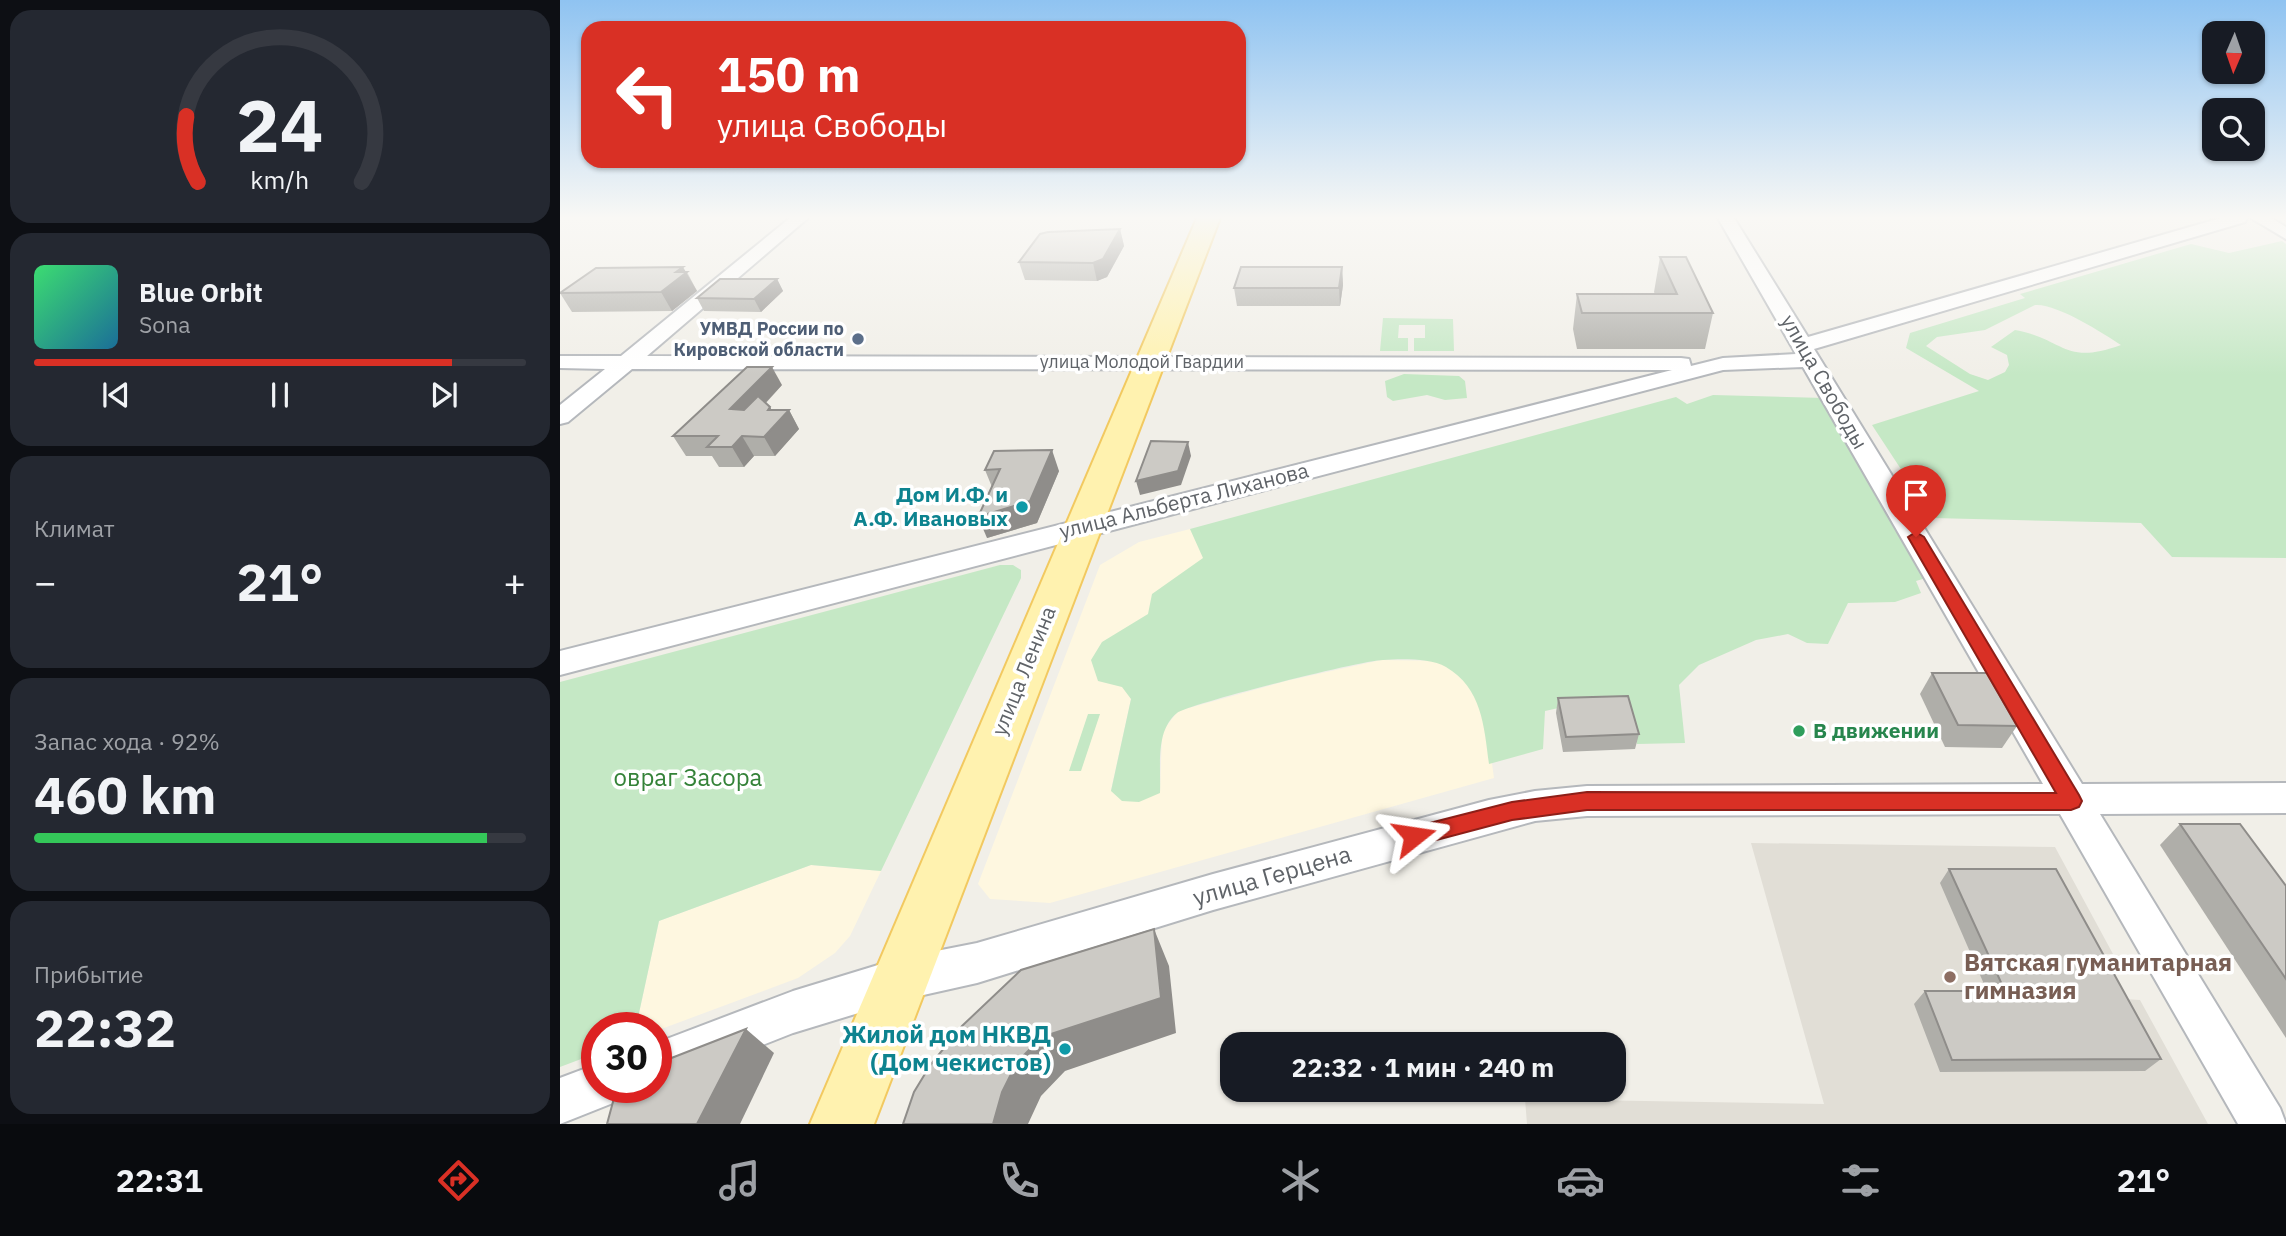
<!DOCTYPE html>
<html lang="ru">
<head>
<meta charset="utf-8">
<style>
	body { margin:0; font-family:"IBM Plex Sans",sans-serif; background:#242831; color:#f1f3f6; height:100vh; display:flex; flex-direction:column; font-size:26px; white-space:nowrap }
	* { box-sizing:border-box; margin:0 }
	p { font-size:23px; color:#9ea1a6 }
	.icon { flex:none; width:38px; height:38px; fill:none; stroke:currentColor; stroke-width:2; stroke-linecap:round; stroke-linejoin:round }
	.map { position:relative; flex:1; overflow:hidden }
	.panel { display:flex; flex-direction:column; gap:10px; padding:10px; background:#0d0f14; width:560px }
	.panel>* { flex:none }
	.banner { position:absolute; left:21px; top:21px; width:665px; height:147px; border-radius:21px; box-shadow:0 2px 5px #0004; background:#d93025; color:#fff; overflow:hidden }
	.needle { width:46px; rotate:182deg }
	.tools { position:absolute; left:1642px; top:21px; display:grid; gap:14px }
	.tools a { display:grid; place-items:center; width:63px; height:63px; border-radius:14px; background:#171b24; box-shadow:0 2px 5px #0004; font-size:35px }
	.speed { position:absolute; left:21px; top:1012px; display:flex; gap:14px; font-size:35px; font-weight:700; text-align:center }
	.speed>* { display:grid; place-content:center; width:91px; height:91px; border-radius:50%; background:#171b24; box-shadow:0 2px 5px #0004; line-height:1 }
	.speed .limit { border:10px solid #d22; background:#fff; color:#111 }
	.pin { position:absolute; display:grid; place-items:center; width:60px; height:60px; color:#fff; margin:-72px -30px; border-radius:50% 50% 50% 0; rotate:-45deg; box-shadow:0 0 7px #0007 }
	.pin .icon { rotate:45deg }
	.me { position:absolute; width:77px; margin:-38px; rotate:75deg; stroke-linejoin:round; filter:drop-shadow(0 0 5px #0008) }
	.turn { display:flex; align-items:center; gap:24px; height:147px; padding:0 21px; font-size:32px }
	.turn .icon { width:91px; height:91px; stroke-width:2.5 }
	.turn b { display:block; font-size:49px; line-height:60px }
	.big { font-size:52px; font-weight:800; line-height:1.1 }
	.panel .card { flex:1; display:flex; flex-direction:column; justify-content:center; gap:10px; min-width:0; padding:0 24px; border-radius:21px; background:#242831 }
	.panel .dial { align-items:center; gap:0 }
	.dial svg { height:182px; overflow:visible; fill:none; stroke:#363941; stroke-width:7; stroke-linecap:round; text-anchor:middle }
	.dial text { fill:#f1f3f6; stroke:none }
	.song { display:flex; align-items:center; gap:21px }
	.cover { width:84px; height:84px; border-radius:10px; background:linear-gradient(135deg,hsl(140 70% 55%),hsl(200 70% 35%)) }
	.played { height:7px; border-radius:4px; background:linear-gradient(90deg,#d93025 85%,#363941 85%) }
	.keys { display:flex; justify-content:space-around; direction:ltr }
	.heat { display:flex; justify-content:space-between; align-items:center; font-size:38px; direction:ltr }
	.charge { height:10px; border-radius:5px; background:linear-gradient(90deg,#34c759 92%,#363941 0) }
	.trip { position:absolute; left:660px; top:1032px; width:406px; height:70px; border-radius:21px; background:#171b24; box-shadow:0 2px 5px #0004; font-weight:800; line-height:70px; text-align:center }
	.menu { display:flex; height:112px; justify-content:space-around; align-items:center; background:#090b0e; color:#9ea1a6 }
	.menu .icon { width:49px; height:49px }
	.menu .selected { color:#d93025 }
	.menu b { font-size:32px; color:#f1f3f6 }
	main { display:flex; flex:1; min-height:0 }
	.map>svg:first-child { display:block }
	.commercial { fill:#fef7e0 }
	.education { fill:#e1ded6 }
	.green { fill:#c5e8c5; fill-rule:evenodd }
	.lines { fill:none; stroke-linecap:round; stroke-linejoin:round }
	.minor-casing { stroke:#b5b8bc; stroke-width:4 }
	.primary-casing { stroke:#f2c960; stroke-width:4 }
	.minor { fill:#fff; fill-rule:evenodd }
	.primary { fill:#fff2af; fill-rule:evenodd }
	.wall { fill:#afaea9 }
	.shaded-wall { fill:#8f8d8a }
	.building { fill:#cccac5; stroke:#8f8d8a; stroke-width:2 }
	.route { fill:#d93025; stroke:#8d1f18; stroke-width:2 }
	.service-dot { fill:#5c6f8a; stroke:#fff; stroke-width:2.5 }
	.culture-dot { fill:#0f9aa8; stroke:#fff; stroke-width:2.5 }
	.leisure-dot { fill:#2e9e5b; stroke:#fff; stroke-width:2.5 }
	.education-dot { fill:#8d6e63; stroke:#fff; stroke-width:2.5 }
	.labels { text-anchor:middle; stroke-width:7; stroke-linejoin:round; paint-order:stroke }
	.far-service-label { font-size:18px; font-weight:bold; fill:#4e5e75; stroke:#fff; text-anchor:end }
	.far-street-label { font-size:18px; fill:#5f6368; stroke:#fff }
	.street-label { font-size:21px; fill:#5f6368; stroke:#fff }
	.culture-label { font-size:21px; font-weight:bold; fill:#0d838f; stroke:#fff; text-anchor:end }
	.leisure-label { font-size:21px; font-weight:bold; fill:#27864d; stroke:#fff; text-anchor:start }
	.near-park-label { font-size:24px; fill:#348238; stroke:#fff }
	.near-street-label { font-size:24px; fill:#5f6368; stroke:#fff }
	.near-education-label { font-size:24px; font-weight:bold; fill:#785e54; stroke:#fff; text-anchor:start }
	.near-culture-label { font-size:24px; font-weight:bold; fill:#0d838f; stroke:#fff; text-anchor:end }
</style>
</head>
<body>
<main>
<section class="panel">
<div class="card dial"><svg viewBox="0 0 100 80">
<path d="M14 69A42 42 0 1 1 86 69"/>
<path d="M14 69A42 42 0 0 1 9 40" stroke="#d93025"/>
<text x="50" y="56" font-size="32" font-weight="700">24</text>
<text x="50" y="72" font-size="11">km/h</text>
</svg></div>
<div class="card">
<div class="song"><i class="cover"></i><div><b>Blue Orbit</b><p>Sona</p></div></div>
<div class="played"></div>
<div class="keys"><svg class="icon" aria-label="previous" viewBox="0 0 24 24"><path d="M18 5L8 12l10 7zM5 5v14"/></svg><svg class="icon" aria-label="pause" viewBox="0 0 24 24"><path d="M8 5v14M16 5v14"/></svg><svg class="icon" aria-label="next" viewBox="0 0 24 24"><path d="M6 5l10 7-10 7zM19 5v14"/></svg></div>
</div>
<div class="card"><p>Климат</p>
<div class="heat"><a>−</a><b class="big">21°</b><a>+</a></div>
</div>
<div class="card"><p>Запас хода · 92%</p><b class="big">460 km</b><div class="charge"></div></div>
<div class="card"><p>Прибытие</p><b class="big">22:32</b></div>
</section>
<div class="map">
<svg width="1726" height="1124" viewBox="0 0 1726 1124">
	<rect width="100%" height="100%" fill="#f1efe8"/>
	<g class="commercial">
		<path d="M630 529 644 558 571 699 551 790 600 793 602 732 618 711 726 681 821 660 887 661 922 689 934 778 490 903 430 899 418 884 540 565 579 542Z"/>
		<path d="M251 865 321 871 290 936 275 953 238 978 96 1031V1027H76L99 921Z"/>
	</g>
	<path class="education" d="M1191 843 1495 847 1553 954H1540L1564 999 1580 1000 1648 1124H967L965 1099 1264 1104Z"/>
	<g class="green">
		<path d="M1722 241 1726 244V558L1612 557 1581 523 1373 518 1312 425 1419 391 1346 348 1350 333 1465 298 1460 294 1631 244 1669 253ZM1475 305C1496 303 1543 333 1561 345 1503 366 1505 339 1455 330L1431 347 1447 355 1449 365 1445 372 1428 380 1410 374 1366 346 1377 337 1425 330Z"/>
		<path d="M823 318 893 319 894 351H854V338H865V325H839L838 338H848V351H820Z"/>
		<path d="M844 374 899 376 905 381 907 398 885 400 867 395 833 401 827 397 825 381Z"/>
		<path d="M1153 395 1264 398 1366 578 1356 581 1361 593 1335 602 1288 603 1268 644 1247 643 1228 634 1196 640 1139 665 1119 685 1125 743 1077 744 1070 704 1012 705 985 711 983 749 929 764C924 726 922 688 886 667 870 658 841 659 823 660 803 660 628 704 617 713 595 731 601 766 600 793L579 802 562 801 551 791 571 699 562 687 538 681 531 660 542 642 588 614 592 594 643 558 630 529 1116 397 1127 404Z"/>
		<path d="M440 565H453L461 570V578L321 871 251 865 99 921 76 1027H37V1053L0 1067V682Z"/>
		<path d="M528 714H540L521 771H509Z"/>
	</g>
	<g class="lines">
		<g class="minor-casing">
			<g id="minor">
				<path d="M230 218H248L87 356 1121 358 1129 359 1131 366 1163 358 1236 354 1158 218H1174L1248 337 1661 218H1687L1685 222 1254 349 1522 784 1726 783V813L1540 814 1720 1108 1726 1124H1678L1500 814 1027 816 975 821 653 910 417 983 341 1000 233 1033 96 1087H95L96 1043 233 991 341 958 417 943 653 874 929 800 975 791 1027 786 1483 784 1243 367 1163 370 0 675V651L1112 370 72 369 8 422 0 424V405L45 369 0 368V356H61Z"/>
				<path d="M1691 218H1711L1726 227V239Z"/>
				<path d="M37 1064V1087H60L53 1103 0 1124V1078Z"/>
			</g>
		</g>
		<g class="primary-casing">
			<path id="primary" d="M637 218H660L314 1124H250Z"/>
		</g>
		<use href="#minor" class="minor"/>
		<use href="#primary" class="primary"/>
	</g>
	<g class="wall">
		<path d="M560 229 564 246 547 277 537 281 465 280 459 262Z"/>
		<path d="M1100 257 1153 313 1145 349H1017L1013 329 1017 294H1095L1094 292Z"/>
		<path d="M782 267 783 285 780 306H677L674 288Z"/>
		<path d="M127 272 137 291 112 311 12 312 0 293Z"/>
		<path d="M217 279 223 291 201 312 144 311 137 298Z"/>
		<path d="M222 385 206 403 212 410H229L239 429 215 456H194L184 467H159L152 456H126L113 436Z"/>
		<path d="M434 451 499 471 477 523 427 538 432 487 425 470Z"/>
		<path d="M1372 673 1457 726 1442 748 1385 747 1360 694Z"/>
		<path d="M998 698 1079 734 1075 749 1003 752 996 713Z"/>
		<path d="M1620 824 1726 886V1038L1600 845Z"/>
		<path d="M1389 869 1601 1059 1585 1071 1380 1072 1354 1004 1365 991H1427L1380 883Z"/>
	</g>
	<g class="shaded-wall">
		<path d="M560 229 564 246 547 277 537 281 533 263Z"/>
		<path d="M123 267 137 291 112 311 101 292 116 272Z"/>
		<path d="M782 267 783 285 780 306 779 288Z"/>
		<path d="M217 279 223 291 201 312 194 299Z"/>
		<path d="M212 367 222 385 181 429 170 409Z"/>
		<path d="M210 407 218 422 229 410 239 429 215 456 204 437 208 410Z"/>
		<path d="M182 436 194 456 184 467 172 447Z"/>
		<path d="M628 442 631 456 621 485 580 495 576 481Z"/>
		<path d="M492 450 499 471 477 523 427 538 418 517Z"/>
		<path d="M594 929 609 966 616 1033 505 1071 481 1096 468 1124H433L442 1092 457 1062Z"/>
		<path d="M186 1029 214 1053 180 1124H137Z"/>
	</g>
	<g class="building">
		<path d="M560 229 543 259 533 263 459 262 480 234 488 232Z"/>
		<path d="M1100 257H1126L1153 313H1022L1017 294H1117Z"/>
		<path d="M123 267 116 272H127L101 292 0 293 36 268Z"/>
		<path d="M681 267H782L779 288H674Z"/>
		<path d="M160 279H217L194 299 137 298Z"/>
		<path d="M187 367H212L170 409 184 410 198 396 210 407 208 410H229L204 437 182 436 172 447H147L158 436H113Z"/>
		<path d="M591 441 628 442 618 471 576 481Z"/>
		<path d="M492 450 470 501 418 517 440 469 425 470 434 451Z"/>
		<path d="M1372 673H1427L1457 726 1398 725Z"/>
		<path d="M1068 696 1079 734 1006 737 998 698Z"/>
		<path d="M1620 824H1680L1726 886V979Z"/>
		<path d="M1389 869H1496L1601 1059 1392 1060 1365 991H1445Z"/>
		<path d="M594 929 601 998 482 1037 457 1062 442 1092 433 1124H343L354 1092 371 1064 402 1026 461 970Z"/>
		<path d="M186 1029 137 1124H47L57 1087H96V1064Z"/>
	</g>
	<linearGradient id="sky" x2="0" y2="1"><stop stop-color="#8fc3f1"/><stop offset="0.58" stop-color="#f9f8f5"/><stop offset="1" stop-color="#f9f8f5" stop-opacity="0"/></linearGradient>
	<rect width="1726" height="375" fill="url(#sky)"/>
	<path class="route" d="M1356 532 1364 537 1519 795 1522 801 1519 807 1511 810H1027L952 820 854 846 847 843 844 836 847 830 854 827 952 802 1027 792 1496 793 1348 537Z"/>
	<circle class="service-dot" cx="298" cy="339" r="7"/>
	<g class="culture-dot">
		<circle cx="462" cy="507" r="7"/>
		<circle cx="505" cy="1049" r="7"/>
	</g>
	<circle class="leisure-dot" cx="1239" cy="731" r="7"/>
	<circle class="education-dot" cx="1390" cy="977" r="7"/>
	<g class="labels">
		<g class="far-service-label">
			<text x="284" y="335">УМВД России по<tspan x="284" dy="21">Кировской области</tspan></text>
		</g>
		<g class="far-street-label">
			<text x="582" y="368">улица Молодой Гвардии</text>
		</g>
		<g class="street-label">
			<text transform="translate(1264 382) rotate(60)" y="7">улица Свободы</text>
			<text transform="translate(624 501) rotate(-14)" y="7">улица Альберта Лиханова</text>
			<text transform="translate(464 671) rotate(-68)" y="7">улица Ленина</text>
		</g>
		<g class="culture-label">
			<text x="448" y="502">Дом И.Ф. и<tspan x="448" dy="24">А.Ф. Ивановых</tspan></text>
		</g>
		<g class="leisure-label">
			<text x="1253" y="738">В движении</text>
		</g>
		<g class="near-park-label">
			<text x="128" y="786">овраг Засора</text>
		</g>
		<g class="near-street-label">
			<text transform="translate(712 876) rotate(-16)" y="8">улица Герцена</text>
		</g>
		<g class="near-education-label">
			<text x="1404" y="971">Вятская гуманитарная<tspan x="1404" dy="28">гимназия</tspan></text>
		</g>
		<g class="near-culture-label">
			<text x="491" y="1043">Жилой дом НКВД<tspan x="491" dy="28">(Дом чекистов)</tspan></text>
		</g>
	</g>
</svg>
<div class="tools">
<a><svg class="needle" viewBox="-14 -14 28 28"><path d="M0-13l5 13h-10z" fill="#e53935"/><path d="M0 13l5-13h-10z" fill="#9ea1a6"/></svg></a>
<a><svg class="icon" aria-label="search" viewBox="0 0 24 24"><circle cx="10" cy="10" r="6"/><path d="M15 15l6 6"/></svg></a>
</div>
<div class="speed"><div class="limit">30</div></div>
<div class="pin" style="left:1356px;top:537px;background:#d93025"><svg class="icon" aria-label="arrive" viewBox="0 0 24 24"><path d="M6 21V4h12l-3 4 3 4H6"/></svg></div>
<svg class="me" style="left:854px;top:836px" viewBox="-20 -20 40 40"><path d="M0-17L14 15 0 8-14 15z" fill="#d93025" stroke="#fff" stroke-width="4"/></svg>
<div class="trip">22:32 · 1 мин · 240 m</div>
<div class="banner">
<div class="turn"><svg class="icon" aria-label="left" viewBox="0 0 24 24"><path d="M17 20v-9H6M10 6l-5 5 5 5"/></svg><div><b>150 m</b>улица Свободы</div></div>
</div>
</div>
</main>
<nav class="menu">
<b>22:31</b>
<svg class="icon selected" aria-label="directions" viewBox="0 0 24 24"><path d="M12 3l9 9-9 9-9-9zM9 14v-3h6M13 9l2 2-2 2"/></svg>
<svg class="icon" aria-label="music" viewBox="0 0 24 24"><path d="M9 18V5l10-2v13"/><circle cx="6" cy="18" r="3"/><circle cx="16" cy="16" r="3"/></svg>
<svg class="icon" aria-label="phone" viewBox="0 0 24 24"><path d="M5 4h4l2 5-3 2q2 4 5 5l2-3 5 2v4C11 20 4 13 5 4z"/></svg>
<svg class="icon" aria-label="climate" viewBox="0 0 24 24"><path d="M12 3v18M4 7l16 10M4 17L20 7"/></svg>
<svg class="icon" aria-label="car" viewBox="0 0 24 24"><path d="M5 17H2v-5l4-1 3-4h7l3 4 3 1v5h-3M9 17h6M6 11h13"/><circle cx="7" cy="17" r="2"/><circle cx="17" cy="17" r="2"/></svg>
<svg class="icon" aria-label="filters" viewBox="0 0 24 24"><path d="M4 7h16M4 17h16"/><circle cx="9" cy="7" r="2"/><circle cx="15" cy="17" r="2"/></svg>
<b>21°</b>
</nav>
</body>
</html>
